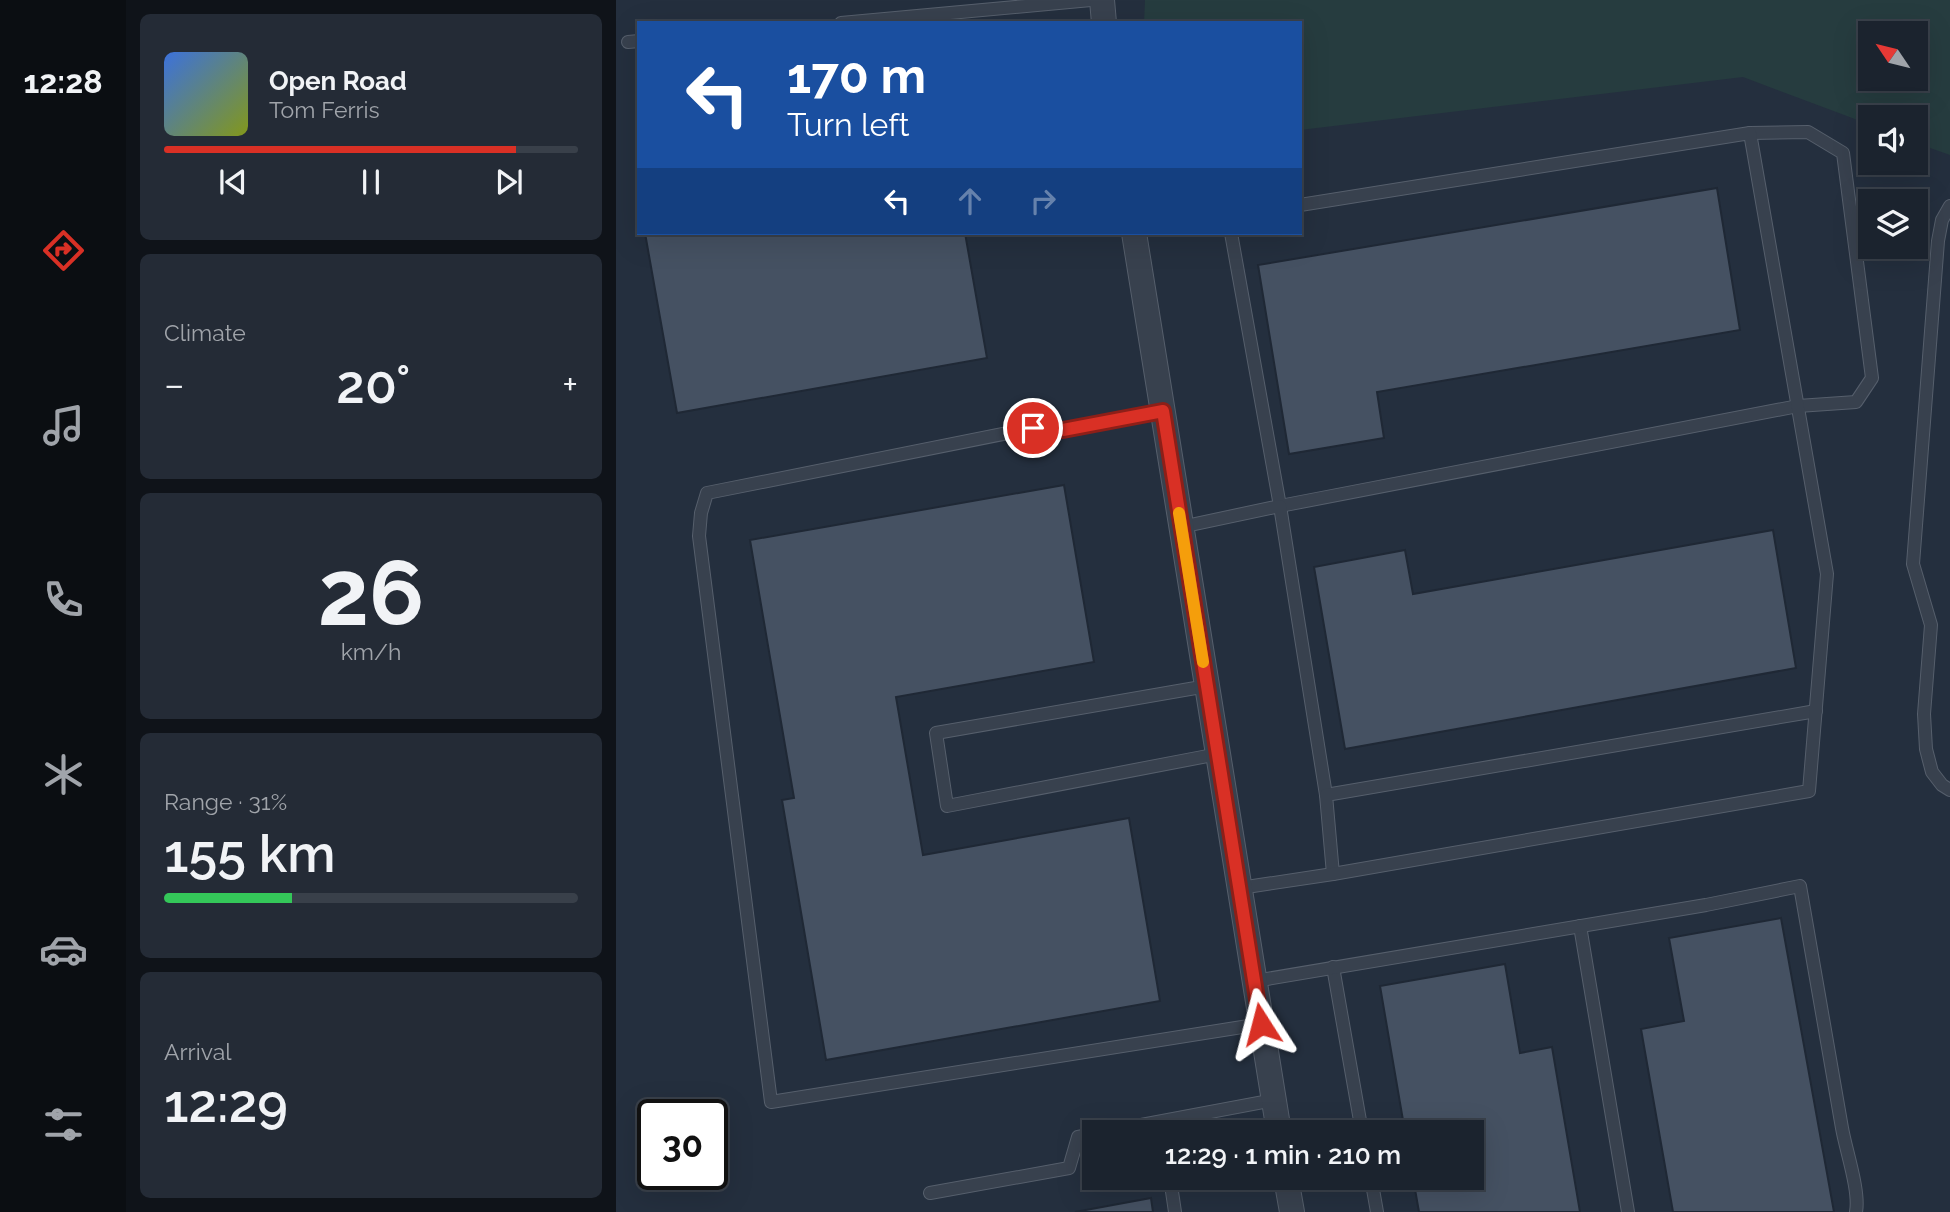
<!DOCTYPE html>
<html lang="en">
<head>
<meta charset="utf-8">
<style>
	body { margin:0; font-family:Raleway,sans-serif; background:#242b36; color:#f1f3f6; height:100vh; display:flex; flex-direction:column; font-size:26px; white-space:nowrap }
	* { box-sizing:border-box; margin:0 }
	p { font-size:23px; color:#a0a4aa }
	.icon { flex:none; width:38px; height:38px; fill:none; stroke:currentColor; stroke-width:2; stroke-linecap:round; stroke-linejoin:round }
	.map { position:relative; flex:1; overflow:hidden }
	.sheet { display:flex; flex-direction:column; gap:14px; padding:14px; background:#0f1319; width:490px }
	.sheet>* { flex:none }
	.hud { position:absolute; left:21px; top:21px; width:665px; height:214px; border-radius:0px; box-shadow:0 7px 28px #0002,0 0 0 2px #39404a; background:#1a4fa0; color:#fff; overflow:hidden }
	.needle { width:46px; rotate:305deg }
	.controls { position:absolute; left:1242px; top:21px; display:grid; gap:14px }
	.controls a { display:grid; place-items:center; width:70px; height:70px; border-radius:0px; background:#1b232e; box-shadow:0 7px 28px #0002,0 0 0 2px #39404a; font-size:35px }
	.speed { position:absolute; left:21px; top:1099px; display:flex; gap:14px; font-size:35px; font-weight:700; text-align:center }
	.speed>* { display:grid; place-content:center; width:91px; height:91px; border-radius:50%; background:#1b232e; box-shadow:0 7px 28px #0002,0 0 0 2px #39404a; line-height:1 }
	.speed .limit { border:4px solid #111; border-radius:10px; background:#fff; color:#111 }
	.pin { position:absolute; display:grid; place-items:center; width:60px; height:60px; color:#fff; margin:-30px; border:4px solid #fff; border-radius:50%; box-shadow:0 2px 7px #0007 }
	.me { position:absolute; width:77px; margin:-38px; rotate:351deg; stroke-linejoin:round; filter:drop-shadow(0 0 5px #0008) }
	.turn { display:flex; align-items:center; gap:24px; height:147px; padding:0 35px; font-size:32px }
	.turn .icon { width:91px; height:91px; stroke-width:2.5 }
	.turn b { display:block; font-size:49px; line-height:60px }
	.lanes { display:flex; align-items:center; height:66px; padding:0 35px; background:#0003; justify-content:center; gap:35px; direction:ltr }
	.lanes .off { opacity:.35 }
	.big { font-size:52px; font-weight:600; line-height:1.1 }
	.sheet .card { flex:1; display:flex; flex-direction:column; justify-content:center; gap:10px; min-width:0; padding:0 24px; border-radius:10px; background:#242b36 }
	.sheet .dial { align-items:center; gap:0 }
	.dial b { font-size:91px; line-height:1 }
	.song { display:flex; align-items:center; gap:21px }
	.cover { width:84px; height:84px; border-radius:10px; background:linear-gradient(135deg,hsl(220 70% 55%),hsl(70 70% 35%)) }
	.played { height:7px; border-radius:4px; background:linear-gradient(90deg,#d93025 85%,#39404a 85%) }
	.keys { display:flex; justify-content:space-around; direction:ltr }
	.heat { display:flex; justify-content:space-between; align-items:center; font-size:38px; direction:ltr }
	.charge { height:10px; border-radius:5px; background:linear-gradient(90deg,#34c759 31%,#39404a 0) }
	.trip { position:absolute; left:466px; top:1120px; width:402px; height:70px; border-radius:0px; background:#1b232e; box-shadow:0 7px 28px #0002,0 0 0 2px #39404a; font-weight:600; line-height:70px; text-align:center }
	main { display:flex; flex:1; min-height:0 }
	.tabs { display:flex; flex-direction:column; width:126px; justify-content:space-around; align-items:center; background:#0b0e12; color:#a0a4aa }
	.tabs .icon { width:49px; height:49px }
	.tabs .current { color:#d93025 }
	.tabs b { font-size:32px; color:#f1f3f6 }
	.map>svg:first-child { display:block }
	.green { fill:#263c3f; fill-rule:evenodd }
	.building { fill:#455162; stroke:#1f2835; stroke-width:2 }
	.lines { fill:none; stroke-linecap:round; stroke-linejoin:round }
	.service-casing { stroke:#565f6c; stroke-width:14 }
	.minor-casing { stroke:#565f6c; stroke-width:26 }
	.service { stroke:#38414e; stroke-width:12 }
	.minor { stroke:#38414e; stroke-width:24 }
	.route-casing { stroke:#8d1f18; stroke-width:18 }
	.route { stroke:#d93025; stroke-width:12 }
	.slow { stroke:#f59e0b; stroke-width:12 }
</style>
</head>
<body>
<main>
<nav class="tabs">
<b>12:28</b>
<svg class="icon current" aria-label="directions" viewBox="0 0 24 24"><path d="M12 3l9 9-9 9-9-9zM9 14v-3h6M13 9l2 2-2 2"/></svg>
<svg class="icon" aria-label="music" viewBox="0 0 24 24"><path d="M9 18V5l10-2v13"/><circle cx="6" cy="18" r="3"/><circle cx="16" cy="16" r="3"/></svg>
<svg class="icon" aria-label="phone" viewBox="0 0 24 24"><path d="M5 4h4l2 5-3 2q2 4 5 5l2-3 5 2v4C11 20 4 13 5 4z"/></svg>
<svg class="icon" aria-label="climate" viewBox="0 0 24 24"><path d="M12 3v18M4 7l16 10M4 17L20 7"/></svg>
<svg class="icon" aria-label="car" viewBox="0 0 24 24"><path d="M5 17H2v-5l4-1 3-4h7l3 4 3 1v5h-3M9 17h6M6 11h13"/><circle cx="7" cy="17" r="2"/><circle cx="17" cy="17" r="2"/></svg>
<svg class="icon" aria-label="filters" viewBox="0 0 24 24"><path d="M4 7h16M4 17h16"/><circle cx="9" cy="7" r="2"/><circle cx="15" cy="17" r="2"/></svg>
</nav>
<section class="sheet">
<div class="card">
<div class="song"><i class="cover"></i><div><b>Open Road</b><p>Tom Ferris</p></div></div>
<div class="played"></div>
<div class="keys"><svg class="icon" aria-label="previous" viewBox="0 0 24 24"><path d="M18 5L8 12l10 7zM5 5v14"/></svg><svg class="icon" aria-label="pause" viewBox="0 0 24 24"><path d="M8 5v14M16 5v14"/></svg><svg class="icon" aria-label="next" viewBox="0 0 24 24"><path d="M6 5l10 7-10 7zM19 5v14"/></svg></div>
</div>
<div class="card"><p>Climate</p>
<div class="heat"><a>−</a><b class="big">20°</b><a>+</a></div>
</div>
<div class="card dial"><b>26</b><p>km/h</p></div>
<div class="card"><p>Range · 31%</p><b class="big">155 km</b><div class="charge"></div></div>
<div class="card"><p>Arrival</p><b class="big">12:29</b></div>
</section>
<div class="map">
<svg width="1334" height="1212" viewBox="0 0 1334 1212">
	<rect width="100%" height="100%" fill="#242f3e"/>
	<path class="green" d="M529 0H1334V155L1300 143V117H1255V125L1127 77 684 130V23H528ZM1300 33V79H1255V33Z"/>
	<g class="building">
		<path d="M1101 188 1124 330 761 392 768 438 673 454 642 265Z"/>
		<path d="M29 233H349L371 358 61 413Z"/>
		<path d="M448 485 478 662 280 697 307 855 513 818 544 1001 210 1060 166 800 178 798 134 540Z"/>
		<path d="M1157 530 1180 668 729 749 698 567 789 550 797 594Z"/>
		<path d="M1165 918 1218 1212H1057L1025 1029 1068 1021 1053 938Z"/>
		<path d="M889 964 904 1053 936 1047 964 1212H803L797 1178H856V1132H789L764 986Z"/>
		<path d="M535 1198 537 1212H459Z"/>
	</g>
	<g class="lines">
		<g class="service-casing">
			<g id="service">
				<path d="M225 23 475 0"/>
				<path d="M12 42 23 41"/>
				<path d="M1334 206 1326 220 1322 241 1297 564 1315 625 1308 714 1310 749 1316 772 1326 785 1334 790"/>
				<path d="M615 233 664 506 1182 406 1240 402 1256 378 1227 153 1192 132 1134 133"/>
				<path d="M547 411 447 430 417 428 91 493 85 513 83 536 155 1102 645 1024"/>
				<path d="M565 527 664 506 710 795"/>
				<path d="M591 686 320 733 331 806 602 754"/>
				<path d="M717 874 710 795 1200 711"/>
				<path d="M624 888 717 874 1193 791 1211 574 1134 133 684 205"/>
				<path d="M964 926 1012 1212"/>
				<path d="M717 967 746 1132"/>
				<path d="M639 981 1090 905 1184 886C1198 967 1212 1047 1226 1128 1230 1151 1244 1191 1240 1212"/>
				<path d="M488 1132 658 1100"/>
				<path d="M554 1178 559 1212"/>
				<path d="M755 1178 761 1212"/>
				<path d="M314 1193 453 1168 462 1137 478 1134"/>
			</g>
		</g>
		<g class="minor-casing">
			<g id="minor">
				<path d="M486 0 488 23"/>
				<path d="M518 233 663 1132"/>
				<path d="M670 1178 676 1212"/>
			</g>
		</g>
		<use href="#service" class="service"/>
		<use href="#minor" class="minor"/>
	</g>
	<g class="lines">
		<g class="route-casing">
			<path id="route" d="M417 428 447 430 547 411 645 1024"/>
		</g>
		<use href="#route" class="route"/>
		<path class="slow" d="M563 513 587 662"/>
	</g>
</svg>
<div class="controls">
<a><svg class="needle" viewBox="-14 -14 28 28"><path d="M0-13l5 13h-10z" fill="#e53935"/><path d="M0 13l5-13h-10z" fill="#a0a4aa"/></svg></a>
<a><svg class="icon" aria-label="sound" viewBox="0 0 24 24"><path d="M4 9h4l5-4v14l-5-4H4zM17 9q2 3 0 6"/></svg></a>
<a><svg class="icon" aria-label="layers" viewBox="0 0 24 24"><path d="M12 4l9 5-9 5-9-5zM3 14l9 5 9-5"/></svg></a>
</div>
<div class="speed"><div class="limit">30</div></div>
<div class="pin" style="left:417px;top:428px;background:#d93025"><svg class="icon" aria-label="arrive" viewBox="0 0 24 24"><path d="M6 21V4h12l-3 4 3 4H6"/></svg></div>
<svg class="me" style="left:645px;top:1024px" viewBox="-20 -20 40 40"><path d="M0-17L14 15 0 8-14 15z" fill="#d93025" stroke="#fff" stroke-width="4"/></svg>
<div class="trip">12:29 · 1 min · 210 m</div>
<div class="hud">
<div class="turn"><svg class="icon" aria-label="left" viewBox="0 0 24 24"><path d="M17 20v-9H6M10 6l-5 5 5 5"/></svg><div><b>170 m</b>Turn left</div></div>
<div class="lanes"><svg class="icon" aria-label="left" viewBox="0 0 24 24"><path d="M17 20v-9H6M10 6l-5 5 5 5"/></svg><svg class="icon off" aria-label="ahead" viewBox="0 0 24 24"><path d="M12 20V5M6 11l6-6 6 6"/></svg><svg class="icon off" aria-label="right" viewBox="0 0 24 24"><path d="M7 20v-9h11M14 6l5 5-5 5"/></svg></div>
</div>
</div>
</main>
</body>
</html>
